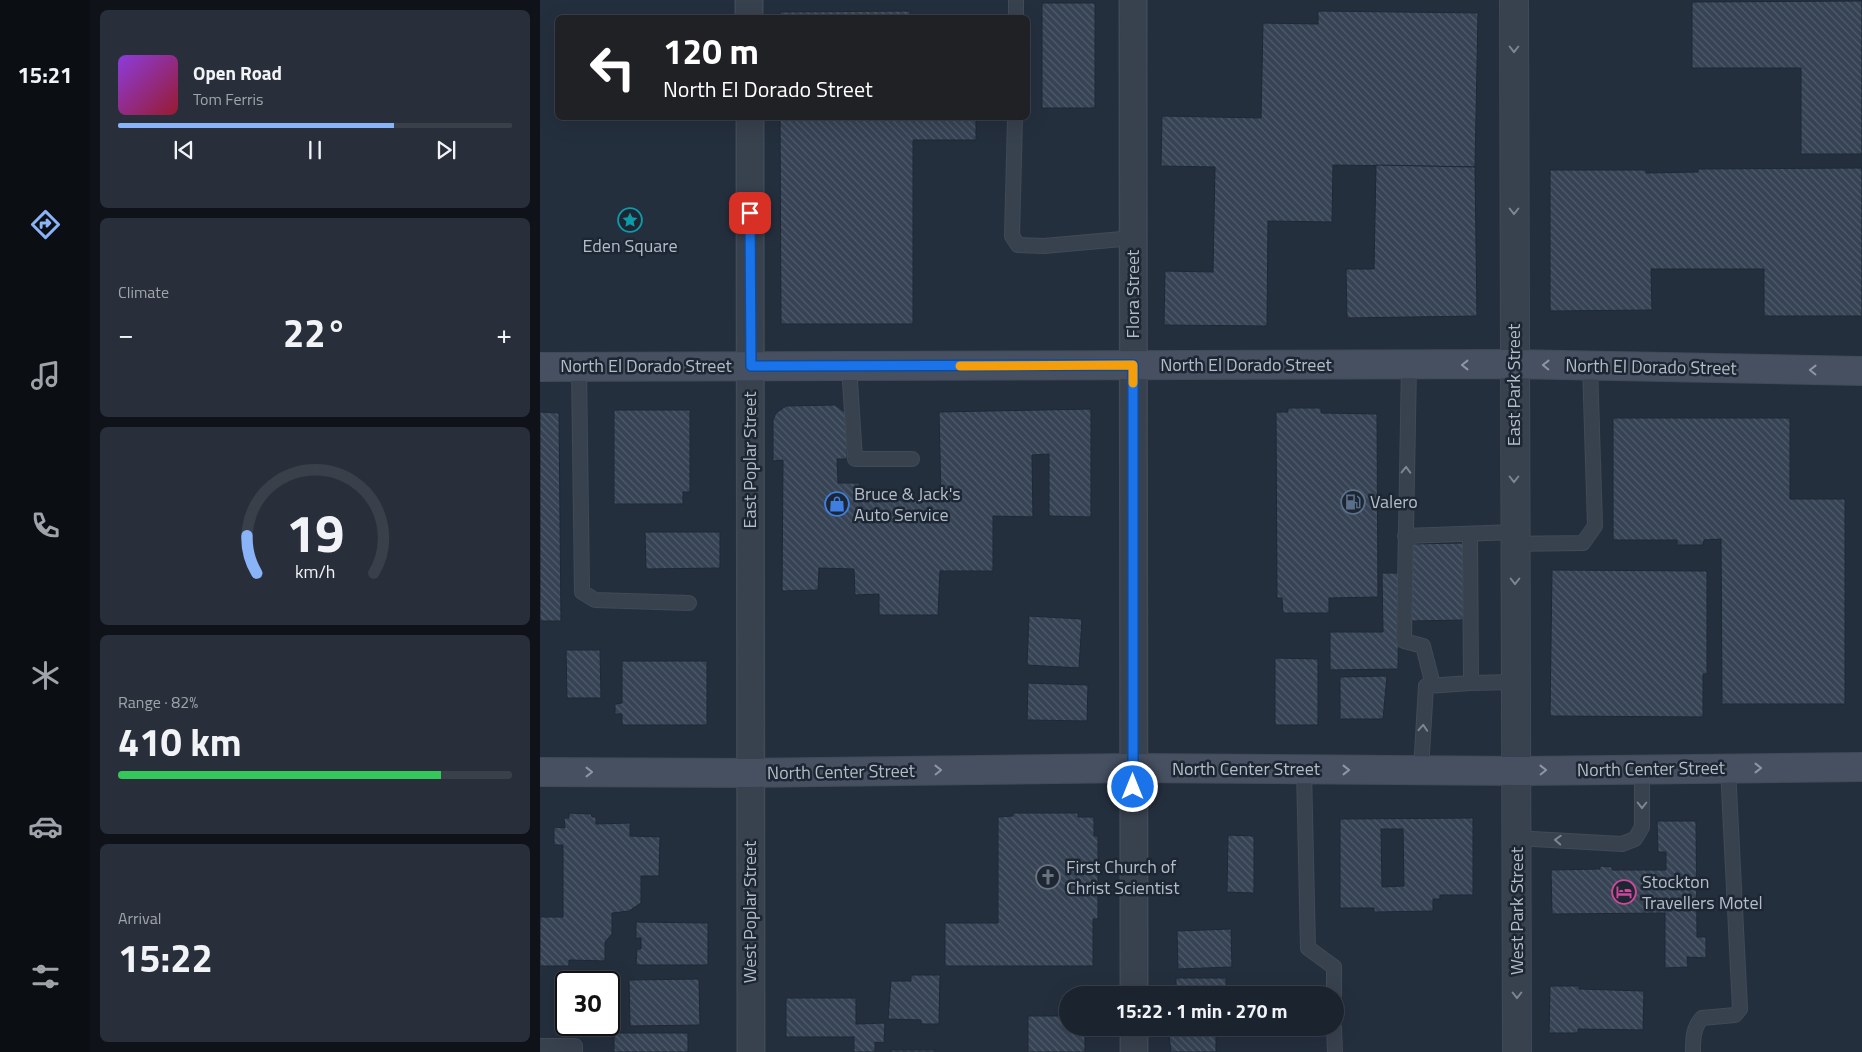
<!DOCTYPE html>
<html lang="en">
<head>
<meta charset="utf-8">
<style>
	body { margin:0; font-family:"Titillium Web",sans-serif; background:#282f3a; color:#f1f3f6; height:100vh; display:flex; flex-direction:column; font-size:19px; white-space:nowrap }
	* { box-sizing:border-box; margin:0 }
	p { font-size:16px; color:#a0a4aa }
	.icon { flex:none; width:28px; height:28px; fill:none; stroke:currentColor; stroke-width:2; stroke-linecap:round; stroke-linejoin:round }
	.map { position:relative; flex:1; overflow:hidden }
	.panel { display:flex; flex-direction:column; gap:10px; padding:10px; background:#0f1319; width:450px }
	.panel>* { flex:none }
	.hud { position:absolute; left:15px; top:15px; width:475px; height:105px; border-radius:8px; box-shadow:0 5px 20px #0002,0 0 0 1px #39404a; background:#202124; color:#fff; overflow:hidden }
	.speed { position:absolute; left:15px; top:971px; display:flex; gap:10px; font-size:25px; font-weight:700; text-align:center }
	.speed>* { display:grid; place-content:center; width:65px; height:65px; border-radius:50%; background:#1b232e; box-shadow:0 5px 20px #0002,0 0 0 1px #39404a; line-height:1 }
	.speed .limit { border:2px solid #111; border-radius:8px; background:#fff; color:#111 }
	.pin { position:absolute; display:grid; place-items:center; width:42px; height:42px; color:#fff; margin:-21px; border-radius:10px; box-shadow:0 2px 8px #0006 }
	.me { position:absolute; width:55px; margin:-28px; rotate:0deg; stroke-linejoin:round; filter:drop-shadow(0 0 4px #0008) }
	.turn { display:flex; align-items:center; gap:18px; height:105px; padding:0 25px; font-size:22px }
	.turn .icon { width:65px; height:65px; stroke-width:2.5 }
	.turn b { display:block; font-size:35px; line-height:42px }
	.big { font-size:38px; font-weight:700; line-height:1.1 }
	.panel .card { flex:1; display:flex; flex-direction:column; justify-content:center; gap:8px; min-width:0; padding:0 18px; border-radius:8px; background:#282f3a }
	.panel .dial { align-items:center; gap:0 }
	.dial svg { height:130px; overflow:visible; fill:none; stroke:#39404a; stroke-width:7; stroke-linecap:round; text-anchor:middle }
	.dial text { fill:#f1f3f6; stroke:none }
	.song { display:flex; align-items:center; gap:15px }
	.cover { width:60px; height:60px; border-radius:8px; background:linear-gradient(135deg,hsl(270 70% 55%),hsl(350 70% 35%)) }
	.played { height:5px; border-radius:2px; background:linear-gradient(90deg,#8ab4f8 70%,#39404a 70%) }
	.keys { display:flex; justify-content:space-around; direction:ltr }
	.heat { display:flex; justify-content:space-between; align-items:center; font-size:28px; direction:ltr }
	.charge { height:8px; border-radius:4px; background:linear-gradient(90deg,#34c759 82%,#39404a 0) }
	.trip { position:absolute; left:519px; top:986px; width:285px; height:50px; border-radius:25px; background:#1b232e; box-shadow:0 5px 20px #0002,0 0 0 1px #39404a; font-weight:700; line-height:50px; text-align:center }
	main { display:flex; flex:1; min-height:0 }
	.dock { display:flex; flex-direction:column; width:90px; justify-content:space-around; align-items:center; background:#0b0e12; color:#a0a4aa }
	.dock .icon { width:35px; height:35px }
	.dock .current { color:#8ab4f8 }
	.dock b { font-size:22px; color:#f1f3f6 }
	.map>svg:first-child { display:block }
	.building { fill:url(#building-back-hatch); stroke:#1f2835; fill-rule:evenodd }
	.lines { fill:none; stroke-linecap:round; stroke-linejoin:round }
	.service-casing { stroke:#414a57; stroke-width:16 }
	.minor-casing { stroke:#414a57; stroke-width:29 }
	.tertiary-casing { stroke:#414a57; stroke-width:30 }
	.secondary-casing { stroke:#414a57; stroke-width:30 }
	.service { stroke:#38414e; stroke-width:14 }
	.minor { stroke:#38414e; stroke-width:26 }
	.tertiary { stroke:#38414e; stroke-width:28 }
	.secondary { stroke:#465061; stroke-width:28 }
	.oneway { stroke:#7c8592 }
	.oneway2 { stroke:#8e96a5 }
	.route-casing { stroke:#114b97; stroke-width:12 }
	.route { stroke:#1a73e8; stroke-width:9 }
	.slow { stroke:#f59e0b; stroke-width:9 }
	.labels { text-anchor:middle; stroke-width:5; stroke-linejoin:round; paint-order:stroke }
	.poi-label { font-size:18px; fill:#b4bcc9; stroke:#1d2633; text-anchor:start }
	.street-label { font-size:18px; fill:#b4bcc9; stroke:#1d2633 }
</style>
</head>
<body>
<main>
<nav class="dock">
<b>15:21</b>
<svg class="icon current" aria-label="directions" viewBox="0 0 24 24"><path d="M12 3l9 9-9 9-9-9zM9 14v-3h6M13 9l2 2-2 2"/></svg>
<svg class="icon" aria-label="music" viewBox="0 0 24 24"><path d="M9 18V5l10-2v13"/><circle cx="6" cy="18" r="3"/><circle cx="16" cy="16" r="3"/></svg>
<svg class="icon" aria-label="phone" viewBox="0 0 24 24"><path d="M5 4h4l2 5-3 2q2 4 5 5l2-3 5 2v4C11 20 4 13 5 4z"/></svg>
<svg class="icon" aria-label="climate" viewBox="0 0 24 24"><path d="M12 3v18M4 7l16 10M4 17L20 7"/></svg>
<svg class="icon" aria-label="car" viewBox="0 0 24 24"><path d="M5 17H2v-5l4-1 3-4h7l3 4 3 1v5h-3M9 17h6M6 11h13"/><circle cx="7" cy="17" r="2"/><circle cx="17" cy="17" r="2"/></svg>
<svg class="icon" aria-label="filters" viewBox="0 0 24 24"><path d="M4 7h16M4 17h16"/><circle cx="9" cy="7" r="2"/><circle cx="15" cy="17" r="2"/></svg>
</nav>
<section class="panel">
<div class="card">
<div class="song"><i class="cover"></i><div><b>Open Road</b><p>Tom Ferris</p></div></div>
<div class="played"></div>
<div class="keys"><svg class="icon" aria-label="previous" viewBox="0 0 24 24"><path d="M18 5L8 12l10 7zM5 5v14"/></svg><svg class="icon" aria-label="pause" viewBox="0 0 24 24"><path d="M8 5v14M16 5v14"/></svg><svg class="icon" aria-label="next" viewBox="0 0 24 24"><path d="M6 5l10 7-10 7zM19 5v14"/></svg></div>
</div>
<div class="card"><p>Climate</p>
<div class="heat"><a>−</a><b class="big">22°</b><a>+</a></div>
</div>
<div class="card dial"><svg viewBox="0 0 100 80">
<path d="M14 69A42 42 0 1 1 86 69"/>
<path d="M14 69A42 42 0 0 1 8 46" stroke="#8ab4f8"/>
<text x="50" y="56" font-size="32" font-weight="700">19</text>
<text x="50" y="72" font-size="11">km/h</text>
</svg></div>
<div class="card"><p>Range · 82%</p><b class="big">410 km</b><div class="charge"></div></div>
<div class="card"><p>Arrival</p><b class="big">15:22</b></div>
</section>
<div class="map">
<svg width="1322" height="1052" viewBox="0 0 1322 1052">
	<defs>
		<pattern id="building-back-hatch" width="6" height="6" patternUnits="userSpaceOnUse" patternTransform="scale(1.25)"><rect width="6" height="6" fill="#364354"/><path d="M-1 5l2 2M0 0l6 6M5-1l2 2" fill="none" stroke="#515c6b"/></pattern>
	</defs>
	<rect width="100%" height="100%" fill="#242f3e"/>
	<g class="building">
		<path d="M1322 1V154H1261V68H1152V2Z"/>
		<rect x="502" y="3" width="53" height="105"/>
		<path d="M370 11V18H240V12Z"/>
		<path d="M778 11 938 13 935 167 793 165 792 222 728 221 727 326 624 325 625 271 673 272 675 167 621 166 622 116 721 118 723 23 778 24Z"/>
		<path d="M240 118H436V140H373V324H241Z"/>
		<path d="M836 165 935 167 937 316 807 318 806 269H834Z"/>
		<path d="M1322 168V316H1224V269H1111L1112 310 1010 311V170H1106V173L1158 172V169Z"/>
		<path d="M295 405 306 413 307 421V459H297L298 483H319L320 501 401 499 399 412 551 409V517L509 516V454L492 455 493 517 453 516V571H400L398 615H339V594L315 595 314 569 279 568 278 590 242 591 243 460 233 461V420L236 413 246 406Z"/>
		<path d="M748 408H781V413L837 414 838 597 789 598V613H743L742 598H737L736 412H748Z"/>
		<path d="M74 410H150V492H143V504H74Z"/>
		<path d="M0 412 19 413 21 621H0Z"/>
		<path d="M1073 418H1250V499H1305V704H1182L1181 539 1164 540 1163 545H1137V540H1073Z"/>
		<path d="M105 532H180V568L106 569Z"/>
		<path d="M924 543V620L870 621 869 544Z"/>
		<path d="M1012 570 1167 571V674H1163V717L1010 716Z"/>
		<path d="M842 573H859L858 669 790 670V632H843Z"/>
		<path d="M489 616 542 619 539 668 487 665Z"/>
		<path d="M26 650H60L61 698H27Z"/>
		<path d="M735 658 778 659V725H735Z"/>
		<path d="M82 661H167V725H82V714H75V704L82 703Z"/>
		<path d="M847 676 843 719H800V677Z"/>
		<path d="M488 683 548 685 547 721 487 720Z"/>
		<path d="M29 813 51 814 52 817H56V824L90 823V836L120 837 119 876H101V903L89 911 72 913V934L65 942V961L29 960V966H0V917H23V845H14V827L25 828 24 818H29Z"/>
		<path d="M473 813H538V817H554V836H558V919H553V966H405V923H458V817L473 816Z"/>
		<path d="M933 818V895H900V899H893V911L834 912V908H800V819ZM841 829H863L864 886 842 887Z"/>
		<path d="M1117 821H1156L1157 937H1166V958L1147 957 1148 967 1125 968V913L1012 914 1011 870 1060 869V866L1072 867V870H1126V852H1118Z"/>
		<path d="M688 835 714 836V893L687 892Z"/>
		<path d="M96 922 168 923V965H96L97 949H101V938H96Z"/>
		<path d="M691 929 692 967 638 969 637 931Z"/>
		<path d="M371 975H400L399 1024H381V1020L348 1019 351 981H371Z"/>
		<rect x="636" y="978" width="50" height="17"/>
		<path d="M159 979 160 1025 90 1026 89 980Z"/>
		<path d="M1010 986H1039V989L1104 991 1103 1030 1038 1029V1033H1009Z"/>
		<path d="M246 998H316V1024L345 1023 344 1043 335 1042V1052H314V1037H246Z"/>
		<path d="M488 1016H528V1028H545V1052H488Z"/>
		<path d="M628 1028H676V1052H631Z"/>
		<rect x="74" y="1033" width="74" height="19"/>
		<rect x="351" y="1050" width="44" height="2"/>
	</g>
	<g class="lines">
		<g class="service-casing">
			<g id="service">
				<path d="M476 0V18"/>
				<path d="M475 118 472 236 478 245 504 246 593 238"/>
				<path d="M869 365 864 641 883 646 893 685"/>
				<path d="M309 366 315 459H372"/>
				<path d="M39 367 42 592 55 600 149 603"/>
				<path d="M865 536 975 532"/>
				<path d="M975 544 1043 543 1055 526 1050 366"/>
				<path d="M931 683 975 682"/>
				<path d="M764 770 768 948 794 967V995"/>
				<path d="M881 770 886 686 931 683 930 535"/>
				<path d="M977 838 1082 844 1095 839 1102 827V769"/>
				<path d="M794 1028 795 1052"/>
				<path d="M0 1046H35V1052"/>
				<path d="M1153 1052C1153 1039 1153 1028 1162 1018L1195 1015 1200 1009 1188 768"/>
			</g>
		</g>
		<g class="minor-casing">
			<g id="minor">
				<path d="M209 0V18"/>
				<path d="M593 0 594 995"/>
				<path d="M210 118 211 1052"/>
				<path d="M594 1028V1052"/>
			</g>
		</g>
		<g class="tertiary-casing">
			<path id="tertiary" d="M974 0 977 1052"/>
		</g>
		<g class="secondary-casing">
			<g id="secondary">
				<path d="M0 367 973 364 1322 371"/>
				<path d="M0 772 209 773 593 768 976 771 1322 767"/>
			</g>
		</g>
		<use href="#service" class="service"/>
		<use href="#minor" class="minor"/>
		<use href="#tertiary" class="tertiary"/>
		<use href="#secondary" class="secondary"/>
	</g>
	<defs><path id="oneway-chevron" d="M-2-3.5L2.5 0L-2 3.5" fill="none" stroke-width="1.6" stroke-linecap="round" stroke-linejoin="round" transform="scale(1.25)"/></defs>
	<g class="oneway">
		<use href="#oneway-chevron" transform="translate(974 49) rotate(90)"/>
		<use href="#oneway-chevron" transform="translate(974 211) rotate(90)"/>
		<use href="#oneway-chevron" transform="translate(866 470) rotate(-89)"/>
		<use href="#oneway-chevron" transform="translate(974 479) rotate(90)"/>
		<use href="#oneway-chevron" transform="translate(975 581) rotate(90)"/>
		<use href="#oneway-chevron" transform="translate(883 728) rotate(-86)"/>
		<use href="#oneway-chevron" transform="translate(1102 805) rotate(90)"/>
		<use href="#oneway-chevron" transform="translate(1018 840) rotate(-177)"/>
		<use href="#oneway-chevron" transform="translate(977 995) rotate(90)"/>
	</g>
	<g class="oneway2">
		<use href="#oneway-chevron" transform="translate(925 365) rotate(180)"/>
		<use href="#oneway-chevron" transform="translate(1006 365) rotate(-179)"/>
		<use href="#oneway-chevron" transform="translate(1273 370) rotate(-179)"/>
		<use href="#oneway-chevron" transform="translate(1218 768)"/>
		<use href="#oneway-chevron" transform="translate(398 770) rotate(-1)"/>
		<use href="#oneway-chevron" transform="translate(806 770)"/>
		<use href="#oneway-chevron" transform="translate(1003 770) rotate(-1)"/>
		<use href="#oneway-chevron" transform="translate(49 772)"/>
	</g>
	<g class="lines">
		<g class="route-casing">
			<path id="route" d="M210 213 211 366 593 365V787"/>
		</g>
		<use href="#route" class="route"/>
		<path class="slow" d="M420 366 593 365V383"/>
	</g>
	<defs>
		<g id="sight-ring" transform="scale(1.25)"><circle r="9.5" fill="#1d2633" stroke="#0f9aa8" stroke-width="1.5"/><path d="M0-6L1.8-2.2L6-1.7L2.9 1.2L3.7 5.4L0 3.3L-3.7 5.4L-2.9 1.2L-6-1.7L-1.8-2.2Z" fill="#0f9aa8"/></g>
		<g id="fuel-ring" transform="scale(1.25)"><circle r="9.5" fill="#1d2633" stroke="#5c6f8a" stroke-width="1.5"/><path d="M-5.5-6h7V0h2V4h1.3V-2.5L3-4.5l.8-.8L6-3V5H2.5V1h-1V6h-7ZM-4.2-4.7v3.2H.2V-4.7Z" fill="#5c6f8a"/></g>
		<g id="shop-ring" transform="scale(1.25)"><circle r="9.5" fill="#1d2633" stroke="#3f7fe0" stroke-width="1.5"/><path d="M-5-2.5h2.3a2.7 3.5 0 0 1 5.4 0H5L5.5 6h-11ZM-1.5-2.5h3a1.5 2.3 0 0 0-3 0Z" fill="#3f7fe0"/></g>
		<g id="church-ring" transform="scale(1.25)"><circle r="9.5" fill="#1d2633" stroke="#6b7280" stroke-width="1.5"/><path d="M-1.2-6h2.4v3.5h3.3v2.4h-3.3V6h-2.4V-.1h-3.3v-2.4h3.3Z" fill="#6b7280"/></g>
		<g id="hotel-ring" transform="scale(1.25)"><circle r="9.5" fill="#1d2633" stroke="#d1479c" stroke-width="1.5"/><path d="M-6-4.5h1.5V1H6V5H4.5V3h-9V5H-6ZM-4 0a1.8 1.8 0 1 1 3.6 0ZM.5 0V-2.5h3Q6-2.5 6 0Z" fill="#d1479c"/></g>
	</defs>
	<g fill-rule="evenodd">
		<use href="#sight-ring" x="90" y="220"/>
		<use href="#fuel-ring" x="813" y="502"/>
		<use href="#shop-ring" x="297" y="504"/>
		<use href="#church-ring" x="508" y="877"/>
		<use href="#hotel-ring" x="1084" y="892"/>
	</g>
	<g class="labels">
		<g class="poi-label">
			<text x="90" y="252" text-anchor="middle">Eden Square</text>
			<text x="314" y="500">Bruce &amp; Jack's<tspan x="314" dy="21">Auto Service</tspan></text>
			<text x="830" y="508">Valero</text>
			<text x="526" y="873">First Church of<tspan x="526" dy="21">Christ Scientist</tspan></text>
			<text x="1102" y="888">Stockton<tspan x="1102" dy="21">Travellers Motel</tspan></text>
		</g>
		<g class="street-label">
			<text transform="translate(593 294) rotate(-90)" y="6">Flora Street</text>
			<text x="706" y="371">North El Dorado Street</text>
			<text x="106" y="372">North El Dorado Street</text>
			<text transform="translate(1111 367) rotate(1)" y="6">North El Dorado Street</text>
			<text transform="translate(974 385) rotate(-90)" y="6">East Park Street</text>
			<text transform="translate(210 460) rotate(-90)" y="6">East Poplar Street</text>
			<text x="706" y="775">North Center Street</text>
			<text transform="translate(1111 769) rotate(-1)" y="6">North Center Street</text>
			<text transform="translate(301 772) rotate(-1)" y="6">North Center Street</text>
			<text transform="translate(977 911) rotate(-90)" y="6">West Park Street</text>
			<text transform="translate(210 912) rotate(-90)" y="6">West Poplar Street</text>
		</g>
	</g>
</svg>
<div class="speed"><div class="limit">30</div></div>
<div class="pin" style="left:210px;top:213px;background:#d93025"><svg class="icon" aria-label="arrive" viewBox="0 0 24 24"><path d="M6 21V4h12l-3 4 3 4H6"/></svg></div>
<svg class="me" style="left:593px;top:787px" viewBox="-20 -20 40 40"><circle r="17" fill="#1a73e8" stroke="#fff" stroke-width="3"/><path d="M0-11L8 9 0 5-8 9z" fill="#fff"/></svg>
<div class="trip">15:22 · 1 min · 270 m</div>
<div class="hud">
<div class="turn"><svg class="icon" aria-label="left" viewBox="0 0 24 24"><path d="M17 20v-9H6M10 6l-5 5 5 5"/></svg><div><b>120 m</b>North El Dorado Street</div></div>
</div>
</div>
</main>
</body>
</html>
